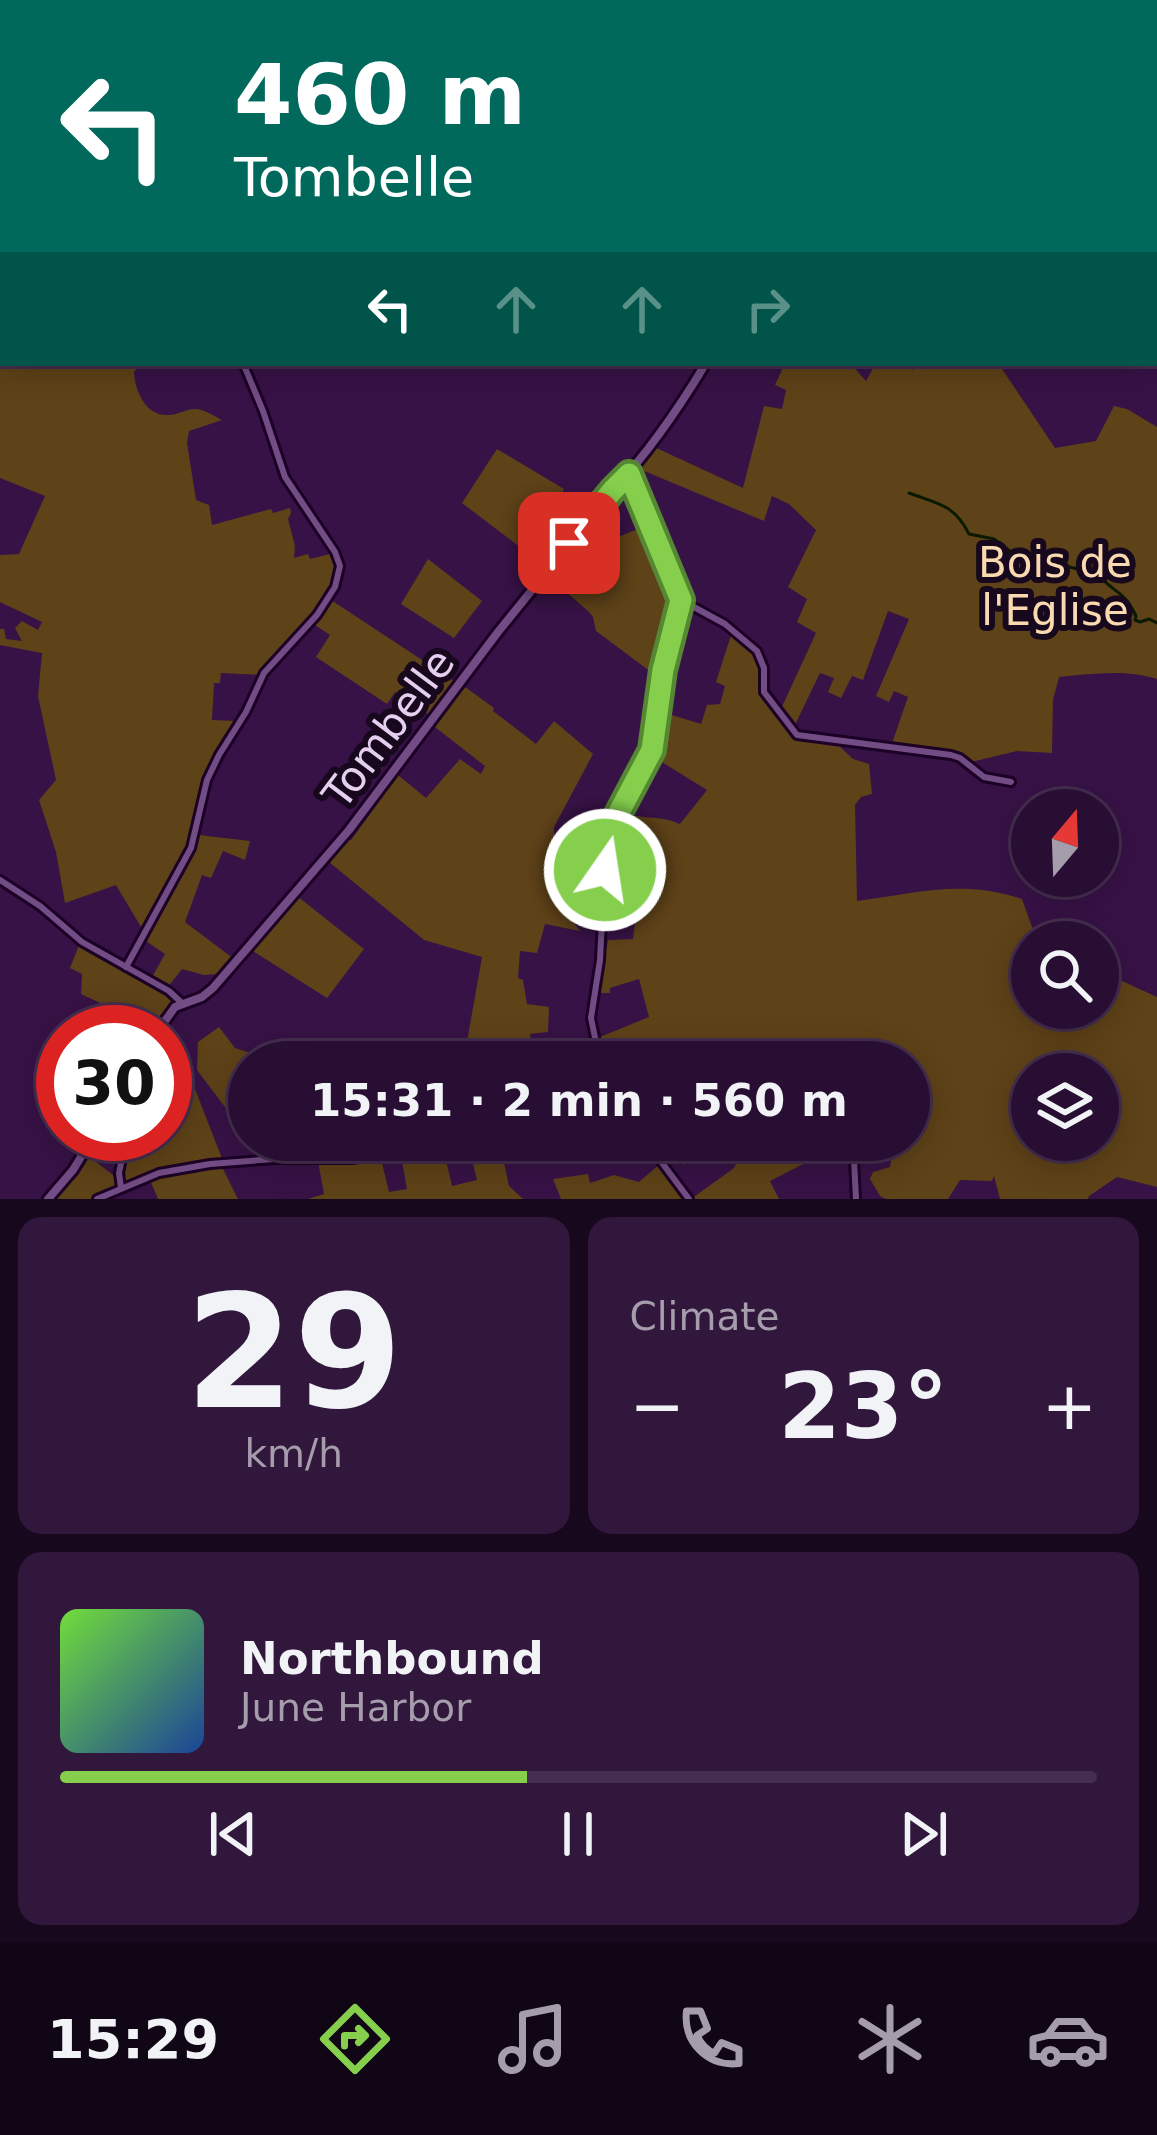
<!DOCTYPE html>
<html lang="en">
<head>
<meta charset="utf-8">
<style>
	body { margin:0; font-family:"DejaVu Sans",sans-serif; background:#31173c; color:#f1f3f6; height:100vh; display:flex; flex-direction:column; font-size:45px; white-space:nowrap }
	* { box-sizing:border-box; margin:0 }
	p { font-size:39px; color:#a59cac }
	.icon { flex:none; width:66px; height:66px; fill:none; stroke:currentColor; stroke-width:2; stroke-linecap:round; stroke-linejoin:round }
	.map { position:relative; height:1199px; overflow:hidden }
	.sheet { display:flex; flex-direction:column; gap:18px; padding:18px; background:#17081d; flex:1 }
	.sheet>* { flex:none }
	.guide { position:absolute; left:0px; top:0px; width:1158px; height:366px; box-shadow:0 6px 30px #0003,0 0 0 3px #452e4f; background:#00695c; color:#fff; overflow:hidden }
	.needle { width:78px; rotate:19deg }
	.fabs { position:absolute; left:1011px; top:789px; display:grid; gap:24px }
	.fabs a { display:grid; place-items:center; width:108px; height:108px; border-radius:50%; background:#290e34; box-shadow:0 6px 30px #0003,0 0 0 3px #452e4f; font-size:60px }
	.speed { position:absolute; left:36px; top:1005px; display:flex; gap:24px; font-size:60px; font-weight:700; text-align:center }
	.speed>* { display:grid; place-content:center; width:156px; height:156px; border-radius:50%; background:#290e34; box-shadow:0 6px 30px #0003,0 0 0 3px #452e4f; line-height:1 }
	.speed .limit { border:18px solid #d22; background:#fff; color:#111 }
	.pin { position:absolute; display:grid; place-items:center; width:102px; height:102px; color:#fff; margin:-51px; border-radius:24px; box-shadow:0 6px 18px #0006 }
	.me { position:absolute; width:132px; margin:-66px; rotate:13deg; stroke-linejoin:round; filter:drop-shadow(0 0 9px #0008) }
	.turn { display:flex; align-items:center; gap:42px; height:252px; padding:0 36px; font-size:54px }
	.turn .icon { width:156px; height:156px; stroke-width:2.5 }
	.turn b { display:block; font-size:84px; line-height:102px }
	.lanes { display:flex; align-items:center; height:114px; padding:0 36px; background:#0003; justify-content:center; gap:60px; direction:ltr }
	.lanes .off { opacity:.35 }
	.big { font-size:90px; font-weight:600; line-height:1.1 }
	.sheet .widget { flex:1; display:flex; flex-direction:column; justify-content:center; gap:18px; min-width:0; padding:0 42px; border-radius:24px; background:#31173c }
	.sheet .dial { align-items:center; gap:0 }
	.dial b { font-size:156px; line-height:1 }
	.song { display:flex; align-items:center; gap:36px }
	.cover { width:144px; height:144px; border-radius:18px; background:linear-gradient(135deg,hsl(100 70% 55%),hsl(220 70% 35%)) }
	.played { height:12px; border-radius:6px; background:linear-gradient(90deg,#85cf4d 45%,#452e4f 45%) }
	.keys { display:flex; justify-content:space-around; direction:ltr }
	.heat { display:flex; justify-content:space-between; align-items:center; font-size:66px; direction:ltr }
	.sheet .tiles { flex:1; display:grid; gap:18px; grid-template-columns:1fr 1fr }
	.widget:last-child { grid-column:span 2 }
	.trip { position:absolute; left:228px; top:1041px; width:702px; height:120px; border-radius:60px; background:#290e34; box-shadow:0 6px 30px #0003,0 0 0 3px #452e4f; font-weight:600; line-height:120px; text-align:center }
	.dock { display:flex; height:192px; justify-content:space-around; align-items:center; background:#100615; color:#a59cac }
	.dock .icon { width:84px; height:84px }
	.dock .current { color:#85cf4d }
	.dock b { font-size:54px; color:#f1f3f6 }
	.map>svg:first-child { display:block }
	.green { fill:#5e4218; fill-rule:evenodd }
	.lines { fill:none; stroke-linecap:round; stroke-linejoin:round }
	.stream { stroke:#0a1901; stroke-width:3 }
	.minor-casing { stroke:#1b0126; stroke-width:12 }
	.tertiary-casing { stroke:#1b0126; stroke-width:14 }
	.primary-casing { stroke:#1b0126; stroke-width:18 }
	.minor { stroke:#724c84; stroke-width:6 }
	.tertiary { stroke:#724c84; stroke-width:8 }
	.primary { stroke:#c37591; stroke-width:12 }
	.route-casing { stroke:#568732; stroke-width:30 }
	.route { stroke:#85cf4d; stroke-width:21 }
	.labels { text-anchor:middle; stroke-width:12; stroke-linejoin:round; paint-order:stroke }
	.park-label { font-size:42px; fill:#f9d9b0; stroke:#17081e }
	.street-label { font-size:42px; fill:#e4cfef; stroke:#17081e }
</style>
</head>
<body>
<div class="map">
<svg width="1157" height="1199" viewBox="0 0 1157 1199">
	<rect width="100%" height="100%" fill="#371246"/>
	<g class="green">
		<path d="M3 102V363H141L134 372C135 390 145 415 166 415 176 416 185 409 195 409 204 409 214 416 222 420L189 431 187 443 196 500 209 505 212 525 271 509 273 513 290 508 291 513 288 519 295 546 294 558 308 554 310 559 334 553C336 560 339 564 338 572 336 599 281 653 262 675L221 673 220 683H214L212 720 238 721 211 762 190 846 144 932 116 885 65 903 56 852 39 800 56 780 38 696 42 653 0 645V629H4L6 639 22 641 15 628 22 621 38 630 42 622 0 602V555L19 554 45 496 0 478V104Z"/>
		<path d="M785 363H850L866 381 876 363H905L913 370 919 363H998L1055 448 1096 441 1114 406 1127 409 1157 427V679C1124 669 1093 674 1059 677L1053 700 1052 753 1017 751 967 763 960 757 891 746 908 697 894 691 889 702 876 696 909 619 888 611 863 680 852 676 841 698 828 692 834 678 820 673 793 729 780 711 816 633 797 622 807 599 788 587 816 530 789 504 772 496 764 521 637 468 652 446 743 488 764 406 782 409 786 390 775 385Z"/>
		<path d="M497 449 564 489 550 512 546 511 520 547 462 503Z"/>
		<path d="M594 521 618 537 648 525 677 601 659 678 596 631 593 617 589 612 547 575Z"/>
		<path d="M428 559 482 601 454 638 401 604Z"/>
		<path d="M331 600 457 683 432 717 395 692 387 704 316 657 330 635 312 623Z"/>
		<path d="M732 632 760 659 762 695 792 737 835 742 853 759 869 764 872 794 861 797 855 805 857 901C918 893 962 879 1022 899L1032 927 1045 942H1032V1008H1098V970L1157 997V1187L1117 1177 1089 1196 1088 1199H1000L994 1176 992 1181 960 1180 948 1199H886L880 1196 870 1179 873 1172 890 1167 894 1140H909V1111L930 1095 909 1108V1062H652L646 1052 626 1062H602L595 1039 649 1017 639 979 610 988V993H597L608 940 633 939 635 923H637L635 918 640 919 642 913 608 901V887L637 891 645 861 609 848 619 819 622 820 625 813C646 820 660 815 680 824L707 790 652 756 659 711 701 724 707 705 720 704 725 686 716 682ZM1032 1074H1098V1140H1032Z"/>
		<path d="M461 684 494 708 493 711 536 744 554 721 593 754 554 827 555 893 581 909 573 922 580 931 545 924 537 953 520 951 518 978 523 980 527 1004 549 1007 548 1032 530 1034 534 1062H468V1036L482 957 424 940 329 862 347 839 351 840 398 775 426 798 460 759 481 774 485 766 431 724 435 719 438 720 462 687Z"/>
		<path d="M199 835 250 841 245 860 223 851 211 878 202 875 185 922 234 959 221 974 204 975 182 969 167 988 151 979 165 954 143 939 180 876Z"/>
		<path d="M297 896 364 949 327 998 248 948Z"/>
		<path d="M80 943 164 989 174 998 156 1029 81 994 82 974 70 968Z"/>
		<path d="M219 1027 235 1048 278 1062H249V1118L237 1123 197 1070 198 1042Z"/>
		<path d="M188 1071 223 1161 191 1165 125 1185 121 1172 128 1134H165V1074Z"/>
		<path d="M649 1140H850L770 1181 779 1199H691L734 1168 736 1164 716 1142 684 1165 680 1158 667 1165Z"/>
		<path d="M500 1145 509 1186 523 1199H308L324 1194 318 1161 350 1163 381 1159 389 1192 407 1189 401 1156 444 1151 452 1186 477 1180 469 1148Z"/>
		<path d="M86 1154 118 1179V1188L93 1199H52Z"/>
		<path d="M661 1163 687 1199H561L553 1179 588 1174 590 1183 614 1175 639 1182Z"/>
		<path d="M222 1167 238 1199H158L150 1180Z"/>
	</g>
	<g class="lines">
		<path class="stream" d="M909 493C938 504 954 504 969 534L994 539 1011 552H1017L1022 558 1048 561 1099 575C1113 593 1123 589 1136 616L1135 620 1140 622 1149 619 1157 623"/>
		<g class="minor-casing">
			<g id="minor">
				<path d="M32 0 36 3"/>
				<path d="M346 0 372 1"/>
				<path d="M43 3 57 0"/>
				<path d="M328 3 329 0"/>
				<path d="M974 3 976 0"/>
				<path d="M0 41 3 39"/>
				<path d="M1155 335 1157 336"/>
				<path d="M681 600 725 624 757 651 764 668V692L797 735 951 755 960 758 984 777 1011 782"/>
				<path d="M0 880 40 906 82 942 169 991 183 1004"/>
				<path d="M126 967 191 848 207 780 219 755 246 712 264 673 317 615 335 587 340 566 335 552 285 477 263 411 243 363"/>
				<path d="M600 1062 591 1018 600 960 606 841 652 750 662 678 681 600 629 474"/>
				<path d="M645 1140 689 1199"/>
				<path d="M853 1140 856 1199"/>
				<path d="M121 1188 119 1173 127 1134"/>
				<path d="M97 1199 159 1173 210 1164 274 1159H351L520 1140"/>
			</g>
		</g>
		<g class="tertiary-casing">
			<g id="tertiary">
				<path d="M157 1032 175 1007 202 997 213 988 349 830 498 632 613 490C649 452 679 408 706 363"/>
				<path d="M48 1199 73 1170 95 1134"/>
			</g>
		</g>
		<g class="primary-casing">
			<g id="primary">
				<path d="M374 0 378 3"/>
				<path d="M1155 268H1157"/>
			</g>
		</g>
		<use href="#minor" class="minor"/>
		<use href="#tertiary" class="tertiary"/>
		<use href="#primary" class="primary"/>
	</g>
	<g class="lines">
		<g class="route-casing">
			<path id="route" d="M569 543 613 490 629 474 681 600 663 670 652 750 608 833 605 848V870"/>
		</g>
		<use href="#route" class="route"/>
	</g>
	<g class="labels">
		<g class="park-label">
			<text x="1055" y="577">Bois de<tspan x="1055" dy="48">l'Eglise</tspan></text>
		</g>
		<g class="street-label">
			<text transform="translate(388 728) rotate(-53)" y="15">Tombelle</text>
		</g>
	</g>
</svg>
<div class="fabs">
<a><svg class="needle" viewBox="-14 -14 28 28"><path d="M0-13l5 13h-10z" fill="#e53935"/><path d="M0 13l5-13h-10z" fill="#a59cac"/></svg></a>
<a><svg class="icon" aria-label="search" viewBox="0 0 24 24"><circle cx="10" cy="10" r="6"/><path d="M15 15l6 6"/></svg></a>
<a><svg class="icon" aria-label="layers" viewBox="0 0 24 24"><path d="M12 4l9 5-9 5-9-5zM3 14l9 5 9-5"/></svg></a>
</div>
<div class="speed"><div class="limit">30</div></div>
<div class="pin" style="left:569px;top:543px;background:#d93025"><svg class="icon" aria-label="arrive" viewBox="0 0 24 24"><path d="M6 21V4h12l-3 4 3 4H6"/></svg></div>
<svg class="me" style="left:605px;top:870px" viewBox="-20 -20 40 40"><circle r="17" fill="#85cf4d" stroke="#fff" stroke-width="3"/><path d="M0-11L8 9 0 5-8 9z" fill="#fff"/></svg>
<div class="trip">15:31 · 2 min · 560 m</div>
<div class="guide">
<div class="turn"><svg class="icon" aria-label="left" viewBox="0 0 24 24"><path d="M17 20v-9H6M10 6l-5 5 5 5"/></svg><div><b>460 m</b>Tombelle</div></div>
<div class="lanes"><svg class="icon" aria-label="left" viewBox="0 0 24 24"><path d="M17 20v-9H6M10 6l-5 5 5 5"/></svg><svg class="icon off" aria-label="ahead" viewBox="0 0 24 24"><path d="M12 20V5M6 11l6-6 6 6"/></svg><svg class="icon off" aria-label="ahead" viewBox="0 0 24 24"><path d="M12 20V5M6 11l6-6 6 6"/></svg><svg class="icon off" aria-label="right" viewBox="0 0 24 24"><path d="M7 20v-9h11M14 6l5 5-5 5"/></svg></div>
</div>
</div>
<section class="sheet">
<div class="tiles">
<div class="widget dial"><b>29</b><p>km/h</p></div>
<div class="widget"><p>Climate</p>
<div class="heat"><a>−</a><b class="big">23°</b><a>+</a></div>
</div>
<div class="widget">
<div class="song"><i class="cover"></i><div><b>Northbound</b><p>June Harbor</p></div></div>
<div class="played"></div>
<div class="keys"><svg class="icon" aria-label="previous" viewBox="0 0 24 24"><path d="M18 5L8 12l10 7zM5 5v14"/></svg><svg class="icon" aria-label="pause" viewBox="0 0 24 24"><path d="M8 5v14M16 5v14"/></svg><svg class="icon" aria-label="next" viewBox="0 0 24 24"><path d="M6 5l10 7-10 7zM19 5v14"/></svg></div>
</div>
</div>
</section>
<nav class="dock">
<b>15:29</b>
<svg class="icon current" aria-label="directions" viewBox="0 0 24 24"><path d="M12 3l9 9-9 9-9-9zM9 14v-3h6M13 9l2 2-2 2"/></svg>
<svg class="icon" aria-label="music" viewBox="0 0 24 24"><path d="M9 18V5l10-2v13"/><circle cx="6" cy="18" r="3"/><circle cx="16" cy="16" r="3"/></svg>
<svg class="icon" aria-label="phone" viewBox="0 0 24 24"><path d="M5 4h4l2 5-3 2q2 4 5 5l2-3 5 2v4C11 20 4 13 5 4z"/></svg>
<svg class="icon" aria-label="climate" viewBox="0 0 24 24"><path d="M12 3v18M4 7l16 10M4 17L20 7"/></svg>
<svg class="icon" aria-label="car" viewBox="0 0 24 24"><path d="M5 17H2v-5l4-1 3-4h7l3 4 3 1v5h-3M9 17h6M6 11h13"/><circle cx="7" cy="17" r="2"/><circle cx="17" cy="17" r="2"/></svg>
</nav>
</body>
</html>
